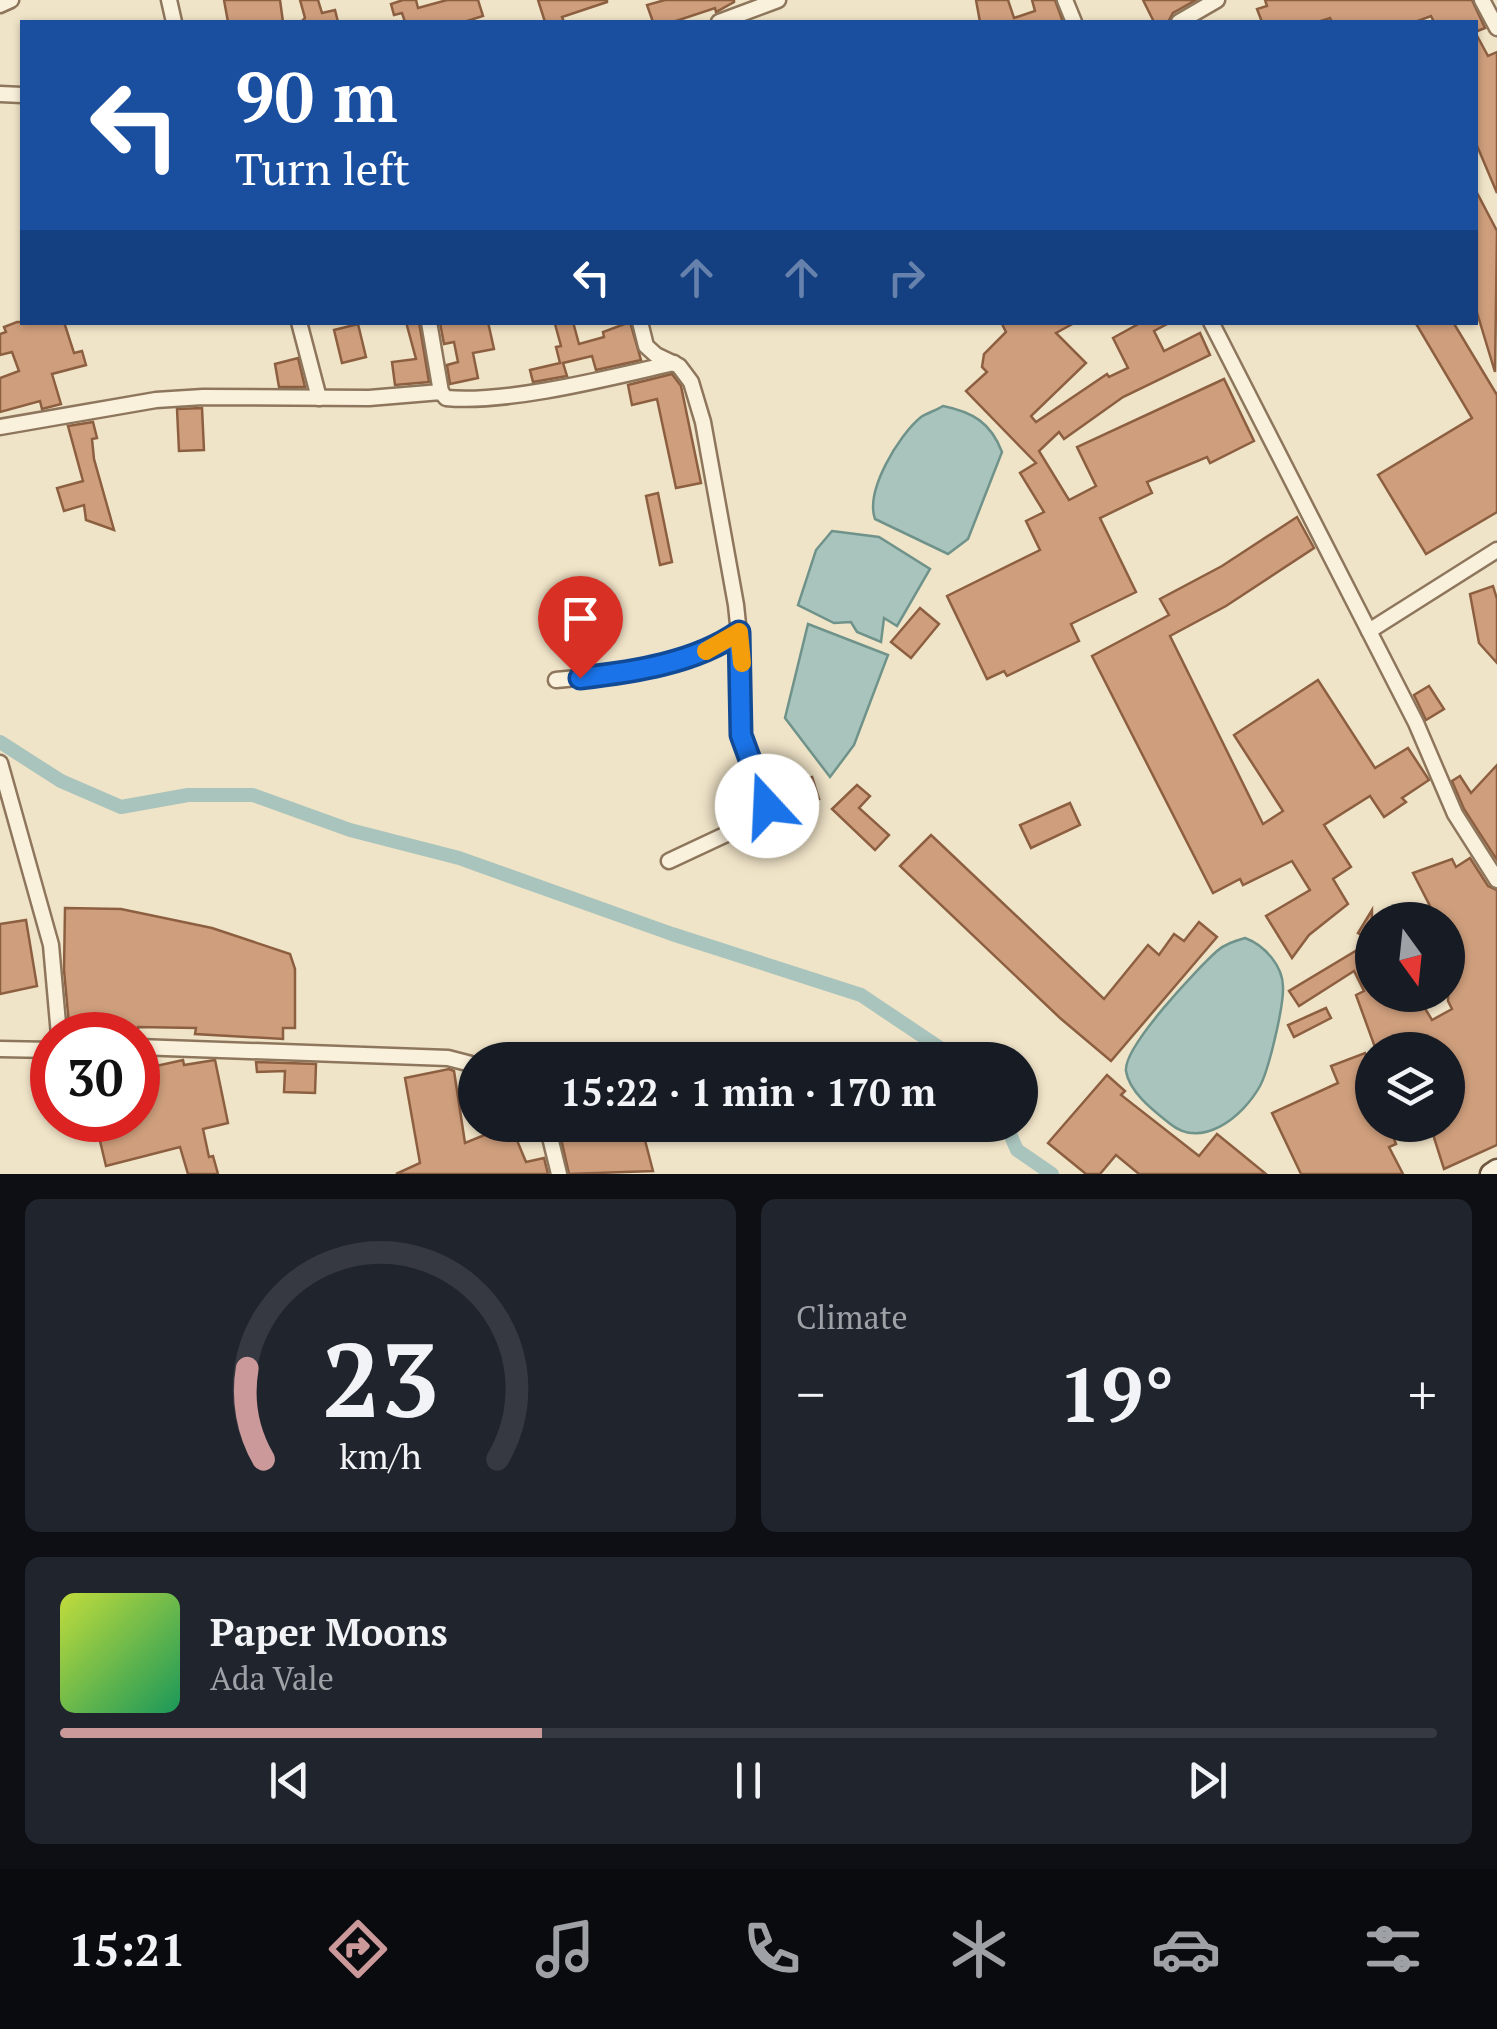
<!DOCTYPE html>
<html lang="en">
<head>
<meta charset="utf-8">
<style>
	body { margin:0; font-family:"PT Serif",serif; background:#20242c; color:#f1f3f6; height:100vh; display:flex; flex-direction:column; font-size:38px; white-space:nowrap }
	* { box-sizing:border-box; margin:0 }
	p { font-size:32px; color:#9ea1a6 }
	.icon { flex:none; width:55px; height:55px; fill:none; stroke:currentColor; stroke-width:2; stroke-linecap:round; stroke-linejoin:round }
	.map { position:relative; height:1174px; overflow:hidden }
	.drawer { display:flex; flex-direction:column; gap:25px; padding:25px; background:#0d0f14; flex:1 }
	.drawer>* { flex:none }
	.top-card { position:absolute; left:20px; top:20px; width:1458px; height:305px; border-radius:0px; box-shadow:0 2px 8px #0004; background:#1a4fa0; color:#fff; overflow:hidden }
	.needle { width:65px; rotate:165deg }
	.buttons { position:absolute; left:1355px; top:902px; display:grid; gap:20px }
	.buttons a { display:grid; place-items:center; width:110px; height:110px; border-radius:50%; background:#171b24; box-shadow:0 2px 8px #0004; font-size:50px }
	.speed { position:absolute; left:30px; top:1012px; display:flex; gap:20px; font-size:50px; font-weight:700; text-align:center }
	.speed>* { display:grid; place-content:center; width:130px; height:130px; border-radius:50%; background:#171b24; box-shadow:0 2px 8px #0004; line-height:1 }
	.speed .limit { border:15px solid #d22; background:#fff; color:#111 }
	.pin { position:absolute; display:grid; place-items:center; width:85px; height:85px; color:#fff; margin:-102px -42px; border-radius:50% 50% 50% 0; rotate:-45deg; box-shadow:0 0 10px #0007 }
	.pin .icon { rotate:45deg }
	.me { position:absolute; width:110px; margin:-55px; rotate:340deg; stroke-linejoin:round; filter:drop-shadow(0 0 8px #0008) }
	.turn { display:flex; align-items:center; gap:35px; height:210px; padding:0 50px; font-size:45px }
	.turn .icon { width:130px; height:130px; stroke-width:2.5 }
	.turn b { display:block; font-size:70px; line-height:85px }
	.lanes { display:flex; align-items:center; height:95px; padding:0 50px; background:#0003; justify-content:center; gap:50px; direction:ltr }
	.lanes .off { opacity:.35 }
	.big { font-size:75px; font-weight:800; line-height:1.1 }
	.drawer .widget { flex:1; display:flex; flex-direction:column; justify-content:center; gap:15px; min-width:0; padding:0 35px; border-radius:15px; background:#20242c }
	.drawer .dial { align-items:center; gap:0 }
	.dial svg { height:260px; overflow:visible; fill:none; stroke:#363941; stroke-width:7; stroke-linecap:round; text-anchor:middle }
	.dial text { fill:#f1f3f6; stroke:none }
	.song { display:flex; align-items:center; gap:30px }
	.cover { width:120px; height:120px; border-radius:15px; background:linear-gradient(135deg,hsl(70 70% 55%),hsl(150 70% 35%)) }
	.played { height:10px; border-radius:5px; background:linear-gradient(90deg,#cc999b 35%,#363941 35%) }
	.keys { display:flex; justify-content:space-around; direction:ltr }
	.heat { display:flex; justify-content:space-between; align-items:center; font-size:55px; direction:ltr }
	.drawer .tiles { flex:1; display:grid; gap:25px; grid-template-columns:1fr 1fr }
	.widget:last-child { grid-column:span 2 }
	.trip { position:absolute; left:458px; top:1042px; width:580px; height:100px; border-radius:50px; background:#171b24; box-shadow:0 2px 8px #0004; font-weight:800; line-height:100px; text-align:center }
	.menu { display:flex; height:160px; justify-content:space-around; align-items:center; background:#090b0e; color:#9ea1a6 }
	.menu .icon { width:70px; height:70px }
	.menu .active { color:#cc999b }
	.menu b { font-size:45px; color:#f1f3f6 }
	.map>svg:first-child { display:block }
	.water { fill:#a9c4bc; stroke:#6f938a; stroke-width:2.5 }
	.lines { fill:none; stroke-linecap:round; stroke-linejoin:round }
	.canal { stroke:#a9c4bc; stroke-width:14 }
	.building { fill:#cf9f7d; stroke:#8d5f41; stroke-width:2.5 }
	.minor-casing { stroke:#8d765c; stroke-width:19 }
	.secondary-casing { stroke:#6f573f; stroke-width:25 }
	.minor { stroke:#faf1dc; stroke-width:14 }
	.secondary { stroke:#faf1dc; stroke-width:20 }
	.route-casing { stroke:#114b97; stroke-width:25 }
	.route { stroke:#1a73e8; stroke-width:18 }
	.slow { stroke:#f59e0b; stroke-width:18 }
</style>
</head>
<body>
<div class="map">
<svg width="1497" height="1174" viewBox="0 0 1497 1174">
	<rect width="100%" height="100%" fill="#f0e4c8"/>
	<g class="water">
		<path d="M943 406C973 412 991 423 1002 452L968 539 948 554 875 519C865 491 898 436 921 417 927 413 937 410 943 406Z"/>
		<path d="M832 531 879 537 930 569 897 626 884 618 881 642 857 632 851 622 834 623 798 605 816 550Z"/>
		<path d="M808 624 888 655 854 745 830 777 785 718Z"/>
		<path d="M1245 938C1264 945 1284 966 1283 989 1283 1009 1269 1069 1260 1086 1242 1118 1201 1150 1169 1123 1154 1111 1129 1092 1126 1071 1123 1047 1198 968 1217 951 1225 944 1235 941 1245 938Z"/>
	</g>
	<g class="lines">
		<g class="canal">
			<path d="M0 742 61 781 121 807 188 795H253L350 830 459 858 672 934 861 995 958 1060"/>
			<path d="M1006 1125 1017 1150 1052 1174"/>
		</g>
	</g>
	<g class="building">
		<path d="M224 0H280L283 22H228Z"/>
		<path d="M300 0H318L322 13 335 10 338 22H301L305 18Z"/>
		<path d="M403 0H416L418 8 447 0H478L483 16 464 22H405L402 13 394 15 391 4Z"/>
		<path d="M538 0H607V2L562 17 564 22H545Z"/>
		<path d="M665 0H734V2L716 12 715 8 673 22H653L647 5Z"/>
		<path d="M976 0H1008L1014 18 1035 11 1032 0H1055L1063 22H980Z"/>
		<path d="M1143 0H1196L1173 13 1168 22H1154Z"/>
		<path d="M1265 0H1472L1485 28 1475 32 1488 56 1497 52V193L1475 141V22H1434L1431 16 1415 22H1332L1330 18 1318 22H1262L1257 9 1267 6Z"/>
		<path d="M1475 189 1497 231 1495 372 1475 306Z"/>
		<path d="M17 322H64L74 353 82 351 86 365 52 374 61 404 42 409 40 401 0 412V378L19 371 12 352 0 355V334L6 332 4 327Z"/>
		<path d="M406 322H419L429 382 395 385 392 362 416 359Z"/>
		<path d="M488 322 494 349 473 353 478 378 450 384 447 365 458 362 454 342 444 344 440 323Z"/>
		<path d="M561 322H573L579 344 604 337 603 332 630 322 641 360 596 370 592 356 563 363 567 376 533 382 530 370 560 363 556 347 561 346 555 324Z"/>
		<path d="M1001 322H1076L1056 333 1086 363 1031 416 1036 422 1107 374 1109 377 1128 368 1113 338 1142 322H1171L1154 331 1164 351 1200 333 1210 355 1123 397 1064 439 1059 432 1039 451 1069 500 1096 486 1077 447 1224 379 1254 441 1210 463 1207 457 1147 482 1152 493 1100 518 1136 592 1071 624 1079 641 1007 676 1004 671 987 679 947 596 1040 550 1026 521 1044 512 1020 473 1036 463 966 391 987 372 982 367 984 354 1006 332Z"/>
		<path d="M1415 322H1453L1497 395V512L1426 554 1378 475 1472 418Z"/>
		<path d="M358 324 366 357 342 363 334 330Z"/>
		<path d="M298 358 305 387H279L275 364Z"/>
		<path d="M672 374 681 386 701 483 676 488 657 399 632 405 628 385Z"/>
		<path d="M202 408 204 450 179 451 177 409Z"/>
		<path d="M93 422 97 438 92 439 94 459 114 530 86 520 84 505 64 511 57 488 83 481 68 426Z"/>
		<path d="M658 493 672 562 660 565 646 496Z"/>
		<path d="M1297 517 1314 548 1226 606 1170 636 1263 824 1283 811 1234 735 1318 680 1375 768 1408 748 1429 780 1402 798 1406 802 1384 817 1370 796 1324 825 1351 867 1333 879 1348 904 1309 935 1292 958 1266 916 1310 890 1292 861 1243 885 1240 879 1213 893 1092 656 1169 615 1160 599 1222 566Z"/>
		<path d="M1493 586 1497 599V663L1479 643 1470 594Z"/>
		<path d="M920 608 939 624 911 658 891 642Z"/>
		<path d="M1429 686 1444 709 1426 720 1414 695Z"/>
		<path d="M1497 765V860L1464 809 1452 781 1460 776 1471 793Z"/>
		<path d="M812 777 819 799 794 807 787 785Z"/>
		<path d="M857 785 870 796 859 808 889 835 875 850 832 809Z"/>
		<path d="M1070 803 1080 825 1031 848 1020 825Z"/>
		<path d="M931 835 1104 999 1148 945 1159 955 1174 934 1184 941 1199 922 1217 937 1111 1061 1060 1018 900 866Z"/>
		<path d="M1470 858 1488 886 1497 890V1145L1444 1169 1430 1125H1448V1050H1376L1356 995 1364 991 1354 971 1299 1006 1289 991 1372 941 1358 933 1372 910V995H1417L1432 1020 1452 1009 1448 1001V920H1403L1430 906 1413 873 1452 859 1456 867Z"/>
		<path d="M65 908 121 909 212 928 290 954 295 969V1028H283V1039L195 1034 196 1028 138 1027V1035H70L64 970Z"/>
		<path d="M26 920 37 986 0 994V924Z"/>
		<path d="M1326 1008 1331 1018 1294 1037 1288 1025Z"/>
		<path d="M1365 1053 1370 1066 1365 1067 1372 1085V1125H1389L1396 1144 1389 1147 1403 1174H1301L1272 1113 1338 1083 1331 1066Z"/>
		<path d="M183 1060 184 1065 215 1060 228 1123 203 1129 209 1157 213 1156 218 1174H188L180 1147 106 1166 95 1120H139L138 1070Z"/>
		<path d="M256 1062 316 1064 315 1093 284 1092 285 1071 257 1072Z"/>
		<path d="M449 1069 454 1071 465 1143 509 1125H525L528 1133 516 1138 526 1162 544 1158 548 1174H396L420 1163 405 1078Z"/>
		<path d="M1107 1075 1125 1091 1121 1095 1199 1156 1217 1134 1266 1174H1139L1116 1155 1100 1174H1086L1048 1143Z"/>
		<path d="M558 1125H641L653 1171 569 1174Z"/>
	</g>
	<g class="lines">
		<g class="minor-casing">
			<g id="minor">
				<path d="M169 0 174 22"/>
				<path d="M1065 0 1074 22"/>
				<path d="M1482 0 1497 28"/>
				<path d="M0 5 11 0"/>
				<path d="M719 22 778 0"/>
				<path d="M1179 22 1217 0"/>
				<path d="M0 94 22 95"/>
				<path d="M299 322 319 398"/>
				<path d="M429 322 441 392"/>
				<path d="M640 322 646 346 656 355 679 366 691 382 703 422 736 605 742 663 741 735 767 805V815L669 861"/>
				<path d="M1211 322 1416 723 1455 814 1497 880"/>
				<path d="M0 427 156 400 203 397 369 398 441 392 446 398C508 404 612 377 674 363"/>
				<path d="M1369 631 1497 550"/>
				<path d="M556 680C617 674 688 668 739 632"/>
				<path d="M0 763 51 945 59 1035"/>
				<path d="M138 1047 448 1058 475 1065"/>
				<path d="M0 1049 52 1050"/>
				<path d="M547 1125 559 1174"/>
			</g>
		</g>
		<g class="secondary-casing">
			<path id="secondary" d="M1491 1174 1497 1170"/>
		</g>
		<use href="#minor" class="minor"/>
		<use href="#secondary" class="secondary"/>
	</g>
	<g class="lines">
		<g class="route-casing">
			<path id="route" d="M580 678C633 672 695 663 739 632L741 735 767 806"/>
		</g>
		<use href="#route" class="route"/>
		<path class="slow" d="M706 651 739 632 742 663"/>
	</g>
</svg>
<div class="buttons">
<a><svg class="needle" viewBox="-14 -14 28 28"><path d="M0-13l5 13h-10z" fill="#e53935"/><path d="M0 13l5-13h-10z" fill="#9ea1a6"/></svg></a>
<a><svg class="icon" aria-label="layers" viewBox="0 0 24 24"><path d="M12 4l9 5-9 5-9-5zM3 14l9 5 9-5"/></svg></a>
</div>
<div class="speed"><div class="limit">30</div></div>
<div class="pin" style="left:580px;top:678px;background:#d93025"><svg class="icon" aria-label="arrive" viewBox="0 0 24 24"><path d="M6 21V4h12l-3 4 3 4H6"/></svg></div>
<svg class="me" style="left:767px;top:806px" viewBox="-20 -20 40 40"><circle r="19" fill="#fff"/><path d="M0-13L10 11 0 6-10 11z" fill="#1a73e8"/></svg>
<div class="trip">15:22 · 1 min · 170 m</div>
<div class="top-card">
<div class="turn"><svg class="icon" aria-label="left" viewBox="0 0 24 24"><path d="M17 20v-9H6M10 6l-5 5 5 5"/></svg><div><b>90 m</b>Turn left</div></div>
<div class="lanes"><svg class="icon" aria-label="left" viewBox="0 0 24 24"><path d="M17 20v-9H6M10 6l-5 5 5 5"/></svg><svg class="icon off" aria-label="ahead" viewBox="0 0 24 24"><path d="M12 20V5M6 11l6-6 6 6"/></svg><svg class="icon off" aria-label="ahead" viewBox="0 0 24 24"><path d="M12 20V5M6 11l6-6 6 6"/></svg><svg class="icon off" aria-label="right" viewBox="0 0 24 24"><path d="M7 20v-9h11M14 6l5 5-5 5"/></svg></div>
</div>
</div>
<section class="drawer">
<div class="tiles">
<div class="widget dial"><svg viewBox="0 0 100 80">
<path d="M14 69A42 42 0 1 1 86 69"/>
<path d="M14 69A42 42 0 0 1 9 41" stroke="#cc999b"/>
<text x="50" y="56" font-size="32" font-weight="700">23</text>
<text x="50" y="72" font-size="11">km/h</text>
</svg></div>
<div class="widget"><p>Climate</p>
<div class="heat"><a>−</a><b class="big">19°</b><a>+</a></div>
</div>
<div class="widget">
<div class="song"><i class="cover"></i><div><b>Paper Moons</b><p>Ada Vale</p></div></div>
<div class="played"></div>
<div class="keys"><svg class="icon" aria-label="previous" viewBox="0 0 24 24"><path d="M18 5L8 12l10 7zM5 5v14"/></svg><svg class="icon" aria-label="pause" viewBox="0 0 24 24"><path d="M8 5v14M16 5v14"/></svg><svg class="icon" aria-label="next" viewBox="0 0 24 24"><path d="M6 5l10 7-10 7zM19 5v14"/></svg></div>
</div>
</div>
</section>
<nav class="menu">
<b>15:21</b>
<svg class="icon active" aria-label="directions" viewBox="0 0 24 24"><path d="M12 3l9 9-9 9-9-9zM9 14v-3h6M13 9l2 2-2 2"/></svg>
<svg class="icon" aria-label="music" viewBox="0 0 24 24"><path d="M9 18V5l10-2v13"/><circle cx="6" cy="18" r="3"/><circle cx="16" cy="16" r="3"/></svg>
<svg class="icon" aria-label="phone" viewBox="0 0 24 24"><path d="M5 4h4l2 5-3 2q2 4 5 5l2-3 5 2v4C11 20 4 13 5 4z"/></svg>
<svg class="icon" aria-label="climate" viewBox="0 0 24 24"><path d="M12 3v18M4 7l16 10M4 17L20 7"/></svg>
<svg class="icon" aria-label="car" viewBox="0 0 24 24"><path d="M5 17H2v-5l4-1 3-4h7l3 4 3 1v5h-3M9 17h6M6 11h13"/><circle cx="7" cy="17" r="2"/><circle cx="17" cy="17" r="2"/></svg>
<svg class="icon" aria-label="filters" viewBox="0 0 24 24"><path d="M4 7h16M4 17h16"/><circle cx="9" cy="7" r="2"/><circle cx="15" cy="17" r="2"/></svg>
</nav>
</body>
</html>
